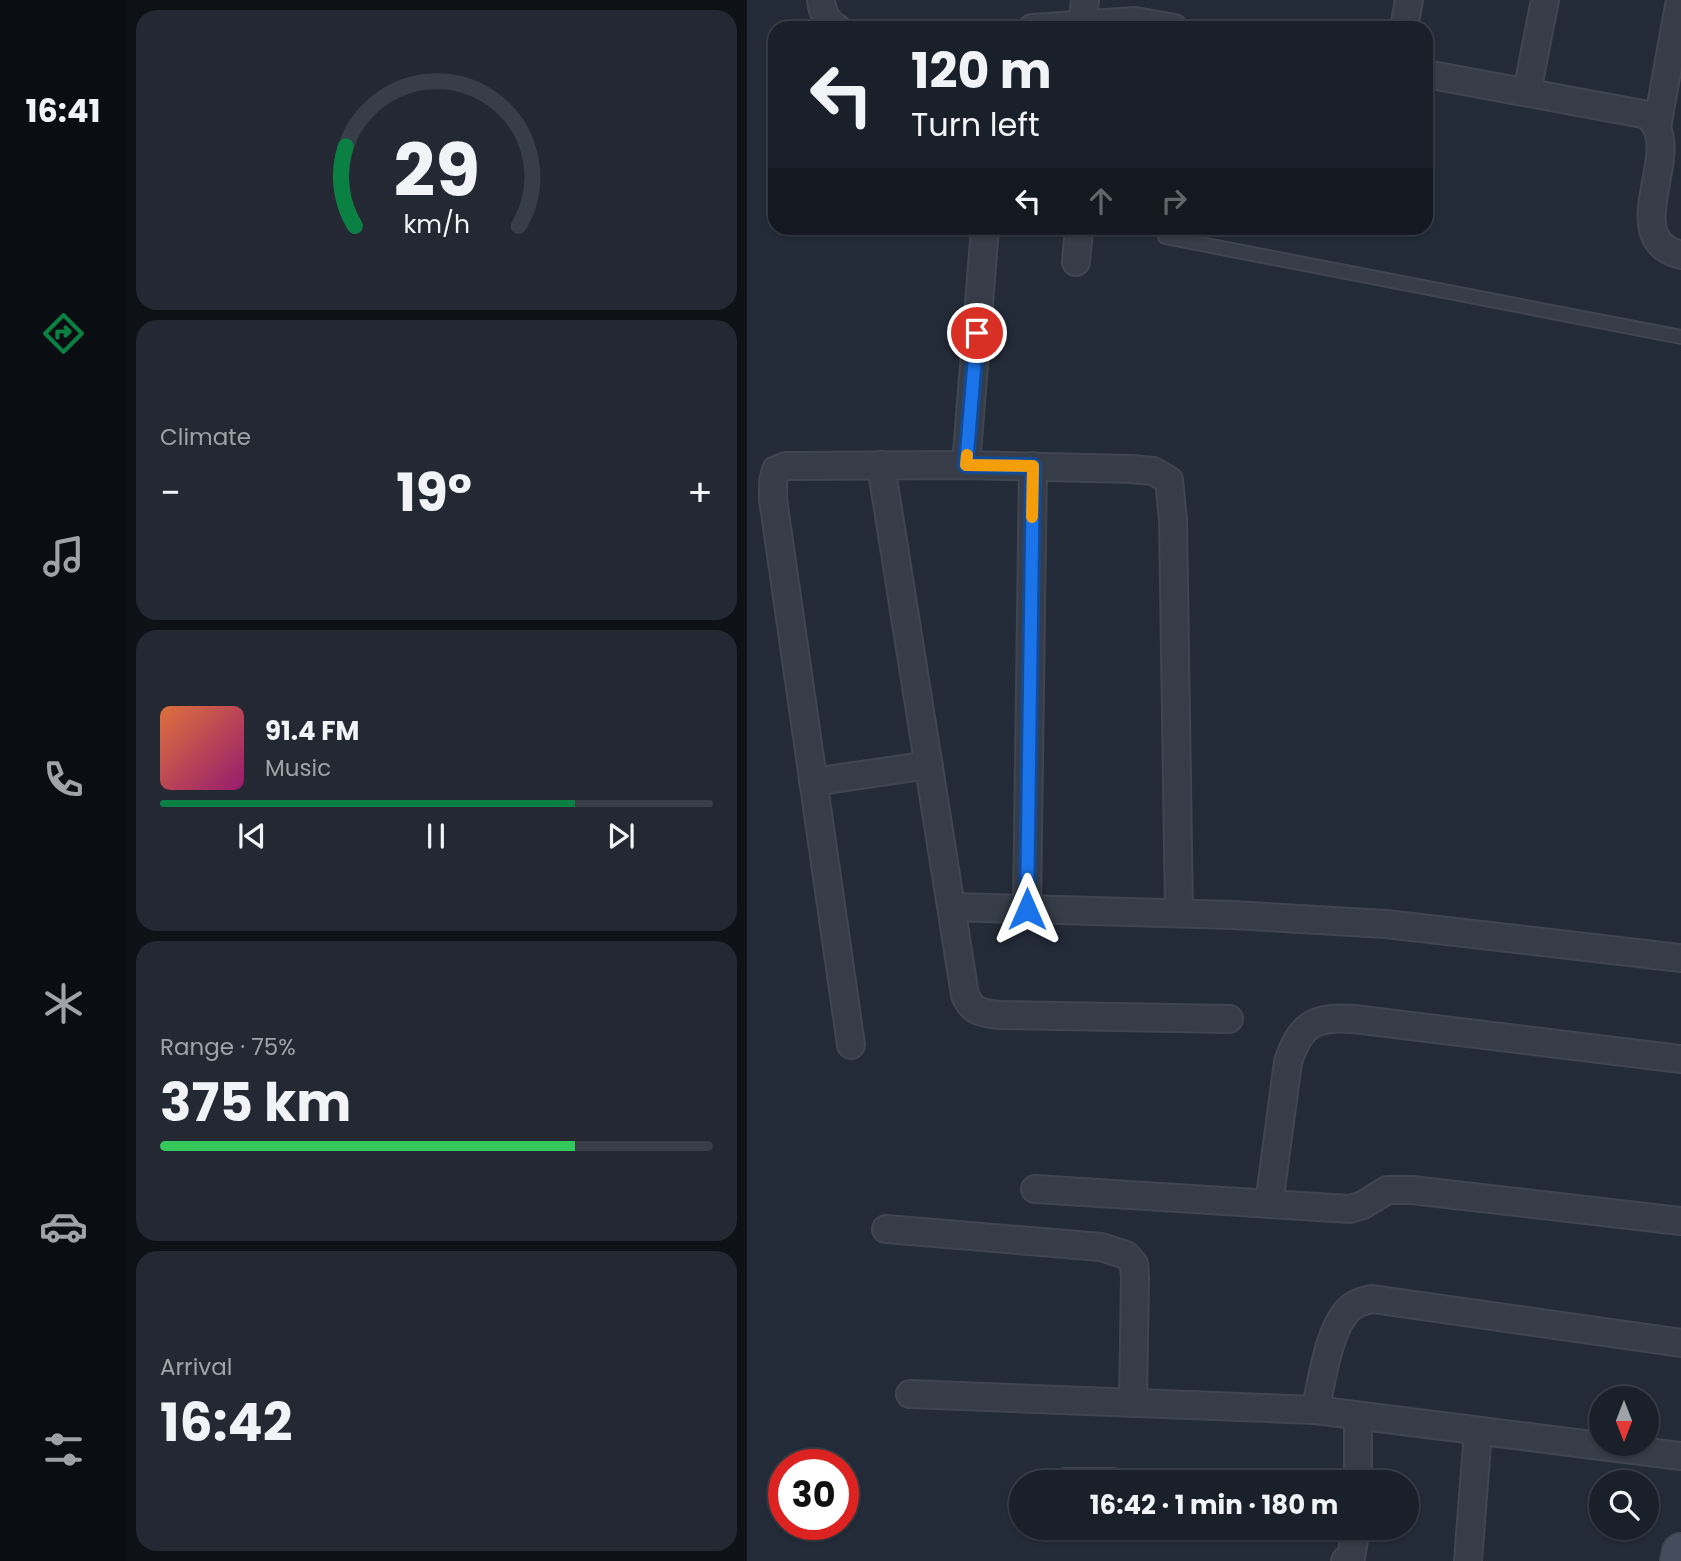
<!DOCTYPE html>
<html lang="en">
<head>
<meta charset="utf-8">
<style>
	body { margin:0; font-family:Poppins,sans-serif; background:#232832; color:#f1f3f6; height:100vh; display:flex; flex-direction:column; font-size:26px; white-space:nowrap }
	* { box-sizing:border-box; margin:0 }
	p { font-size:23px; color:#9fa3a8 }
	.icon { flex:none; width:38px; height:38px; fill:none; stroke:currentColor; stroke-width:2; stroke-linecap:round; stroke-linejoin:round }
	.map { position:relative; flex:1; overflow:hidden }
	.sheet { display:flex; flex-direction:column; gap:10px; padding:10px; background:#0e1217; width:621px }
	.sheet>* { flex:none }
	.hud { position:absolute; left:21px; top:21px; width:665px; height:214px; border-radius:21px; box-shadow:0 2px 5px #0004,0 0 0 2px #383e47; background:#1a202a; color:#f1f3f6; overflow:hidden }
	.needle { width:46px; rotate:180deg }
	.buttons { position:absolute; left:842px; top:1386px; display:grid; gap:14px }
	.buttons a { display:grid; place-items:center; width:70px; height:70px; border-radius:50%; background:#1a202a; box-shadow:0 2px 5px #0004,0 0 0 2px #383e47; font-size:35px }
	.speed { position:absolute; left:21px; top:1449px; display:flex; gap:14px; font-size:35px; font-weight:700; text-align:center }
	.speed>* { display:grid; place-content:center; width:91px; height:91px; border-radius:50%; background:#1a202a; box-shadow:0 2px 5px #0004,0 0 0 2px #383e47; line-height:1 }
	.speed .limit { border:10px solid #d22; background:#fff; color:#111 }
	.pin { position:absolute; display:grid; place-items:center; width:60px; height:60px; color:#fff; margin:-30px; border:4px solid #fff; border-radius:50%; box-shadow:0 2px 7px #0007 }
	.me { position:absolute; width:77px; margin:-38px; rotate:0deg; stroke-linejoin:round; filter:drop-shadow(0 0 5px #0008) }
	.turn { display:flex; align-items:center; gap:24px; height:147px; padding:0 28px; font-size:32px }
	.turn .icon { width:91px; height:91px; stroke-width:2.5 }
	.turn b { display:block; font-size:49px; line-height:60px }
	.lanes { display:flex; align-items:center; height:66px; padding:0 28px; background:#0003; justify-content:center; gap:35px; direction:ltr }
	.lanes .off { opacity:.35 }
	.big { font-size:52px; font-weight:700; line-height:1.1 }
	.sheet .card { flex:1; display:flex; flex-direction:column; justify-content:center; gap:10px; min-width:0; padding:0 24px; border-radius:21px; background:#232832 }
	.sheet .dial { align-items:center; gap:0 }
	.dial svg { height:182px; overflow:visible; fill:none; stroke:#383e47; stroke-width:7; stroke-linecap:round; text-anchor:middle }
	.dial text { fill:#f1f3f6; stroke:none }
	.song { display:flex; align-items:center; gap:21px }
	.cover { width:84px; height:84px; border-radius:10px; background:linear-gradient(135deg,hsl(20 70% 55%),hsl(320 70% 35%)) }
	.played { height:7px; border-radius:4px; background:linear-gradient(90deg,#0b8043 75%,#383e47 75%) }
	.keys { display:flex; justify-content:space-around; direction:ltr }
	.heat { display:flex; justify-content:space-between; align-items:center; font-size:38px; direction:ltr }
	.charge { height:10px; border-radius:5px; background:linear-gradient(90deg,#34c759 75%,#383e47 0) }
	.trip { position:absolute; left:262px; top:1470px; width:410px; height:70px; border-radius:35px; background:#1a202a; box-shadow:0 2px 5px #0004,0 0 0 2px #383e47; font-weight:700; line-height:70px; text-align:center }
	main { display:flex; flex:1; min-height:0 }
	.dock { display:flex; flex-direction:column; width:126px; justify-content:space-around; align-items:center; background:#0a0d11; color:#9fa3a8 }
	.dock .icon { width:49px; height:49px }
	.dock .active { color:#0b8043 }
	.dock b { font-size:32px; color:#f1f3f6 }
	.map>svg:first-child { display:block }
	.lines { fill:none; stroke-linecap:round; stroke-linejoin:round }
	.lane-casing { stroke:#404651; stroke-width:16 }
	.street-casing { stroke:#404651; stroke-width:30 }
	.secondary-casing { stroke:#404651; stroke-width:40 }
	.lane { stroke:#373d48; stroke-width:12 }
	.street { stroke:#373d48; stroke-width:26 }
	.secondary { stroke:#454c5b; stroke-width:37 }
	.route-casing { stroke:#114b97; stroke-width:18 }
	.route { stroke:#1a73e8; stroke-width:12 }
	.slow { stroke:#f59e0b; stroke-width:12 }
</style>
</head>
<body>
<main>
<nav class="dock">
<b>16:41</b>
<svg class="icon active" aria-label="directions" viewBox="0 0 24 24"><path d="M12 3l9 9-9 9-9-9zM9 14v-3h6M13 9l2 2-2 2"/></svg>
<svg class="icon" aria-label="music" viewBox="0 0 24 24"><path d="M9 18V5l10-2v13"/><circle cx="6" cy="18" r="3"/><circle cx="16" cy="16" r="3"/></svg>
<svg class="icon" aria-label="phone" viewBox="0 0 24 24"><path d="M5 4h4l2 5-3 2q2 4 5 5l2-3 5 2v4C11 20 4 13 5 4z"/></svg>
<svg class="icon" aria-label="climate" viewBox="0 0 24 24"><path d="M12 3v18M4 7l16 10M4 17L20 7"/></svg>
<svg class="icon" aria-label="car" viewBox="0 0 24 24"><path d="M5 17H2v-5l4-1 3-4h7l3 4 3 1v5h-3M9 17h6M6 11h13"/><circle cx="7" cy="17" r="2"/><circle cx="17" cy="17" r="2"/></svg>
<svg class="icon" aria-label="filters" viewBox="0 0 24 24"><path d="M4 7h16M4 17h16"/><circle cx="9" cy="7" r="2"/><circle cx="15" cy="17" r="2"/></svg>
</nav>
<section class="sheet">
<div class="card dial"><svg viewBox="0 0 100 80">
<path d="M14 69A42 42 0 1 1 86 69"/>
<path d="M14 69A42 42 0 0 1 10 34" stroke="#0b8043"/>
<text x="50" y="56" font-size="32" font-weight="700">29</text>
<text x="50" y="72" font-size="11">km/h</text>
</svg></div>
<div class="card"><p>Climate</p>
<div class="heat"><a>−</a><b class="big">19°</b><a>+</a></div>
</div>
<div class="card">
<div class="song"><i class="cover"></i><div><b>91.4 FM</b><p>Music</p></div></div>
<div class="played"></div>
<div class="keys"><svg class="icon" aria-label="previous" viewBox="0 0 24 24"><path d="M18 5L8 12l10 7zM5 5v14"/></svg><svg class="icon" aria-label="pause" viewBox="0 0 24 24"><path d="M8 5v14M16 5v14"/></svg><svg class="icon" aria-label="next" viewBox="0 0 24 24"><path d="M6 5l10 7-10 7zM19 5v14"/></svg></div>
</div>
<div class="card"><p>Range · 75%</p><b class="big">375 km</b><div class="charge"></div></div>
<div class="card"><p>Arrival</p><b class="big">16:42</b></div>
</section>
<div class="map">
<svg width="934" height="1561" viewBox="0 0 934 1561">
	<rect width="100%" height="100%" fill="#232b38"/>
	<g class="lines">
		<g class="lane-casing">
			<path id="lane" d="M418 237 934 337"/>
		</g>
		<g class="street-casing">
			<g id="street">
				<path d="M74 0C75 11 80 23 90 28"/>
				<path d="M335 25 338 0"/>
				<path d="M285 28 388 21 427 28"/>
				<path d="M657 28 662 0"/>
				<path d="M679 74 901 115C907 122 912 129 913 139 919 177 879 241 934 255"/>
				<path d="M780 92 798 0"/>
				<path d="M910 127 933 0"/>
				<path d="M329 262 332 228"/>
				<path d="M134 465 218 995C225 1012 235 1013 252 1015L482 1019"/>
				<path d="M219 465 238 228"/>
				<path d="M66 782 182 765"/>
				<path d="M205 907 486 915 639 924 934 958"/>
				<path d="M280 909 286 466"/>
				<path d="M104 1045 26 499V481L29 470 39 466 219 465 384 469 406 471 422 480 426 520 432 913"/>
				<path d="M288 1189 603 1209 616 1205 640 1190H665L934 1221"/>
				<path d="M522 1204 541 1062C553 1025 567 1016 607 1019L934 1059"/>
				<path d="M139 1229 354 1247 379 1255 387 1264 388 1278 386 1402"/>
				<path d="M163 1394 568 1410 934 1456"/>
				<path d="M568 1410C575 1382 581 1331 601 1310 608 1303 616 1301 625 1299L934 1343"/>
				<path d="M318 1482H365"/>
				<path d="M611 1482V1416"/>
				<path d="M598 1561 604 1558 609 1528"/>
				<path d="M721 1561 731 1431"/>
			</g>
		</g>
		<g class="secondary-casing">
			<path id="secondary" d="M932 1561 934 1552"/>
		</g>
		<use href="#lane" class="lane"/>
		<use href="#street" class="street"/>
		<use href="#secondary" class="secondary"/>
	</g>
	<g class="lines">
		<g class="route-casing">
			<path id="route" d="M230 333 219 465 286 466 280 909"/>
		</g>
		<use href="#route" class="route"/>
		<path class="slow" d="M220 455 219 465 286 466 285 517"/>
	</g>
</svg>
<div class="buttons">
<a><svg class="needle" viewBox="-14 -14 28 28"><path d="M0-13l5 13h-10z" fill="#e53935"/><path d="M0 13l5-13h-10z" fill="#9fa3a8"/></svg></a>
<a><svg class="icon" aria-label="search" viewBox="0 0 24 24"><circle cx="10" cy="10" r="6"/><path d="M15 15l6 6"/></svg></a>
</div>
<div class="speed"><div class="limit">30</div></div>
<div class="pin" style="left:230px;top:333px;background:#d93025"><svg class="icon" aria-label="arrive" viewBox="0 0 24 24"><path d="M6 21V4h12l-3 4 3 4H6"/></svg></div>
<svg class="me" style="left:280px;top:909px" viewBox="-20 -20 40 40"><path d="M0-17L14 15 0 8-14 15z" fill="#1a73e8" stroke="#fff" stroke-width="4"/></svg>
<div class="trip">16:42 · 1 min · 180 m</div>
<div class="hud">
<div class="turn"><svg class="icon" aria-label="left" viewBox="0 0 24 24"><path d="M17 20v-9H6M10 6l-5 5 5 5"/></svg><div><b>120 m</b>Turn left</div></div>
<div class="lanes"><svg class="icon" aria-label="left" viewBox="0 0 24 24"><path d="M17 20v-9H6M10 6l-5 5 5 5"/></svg><svg class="icon off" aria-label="ahead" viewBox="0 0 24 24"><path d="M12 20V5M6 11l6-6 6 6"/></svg><svg class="icon off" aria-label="right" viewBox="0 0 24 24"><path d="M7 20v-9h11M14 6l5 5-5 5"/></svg></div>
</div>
</div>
</main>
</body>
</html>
